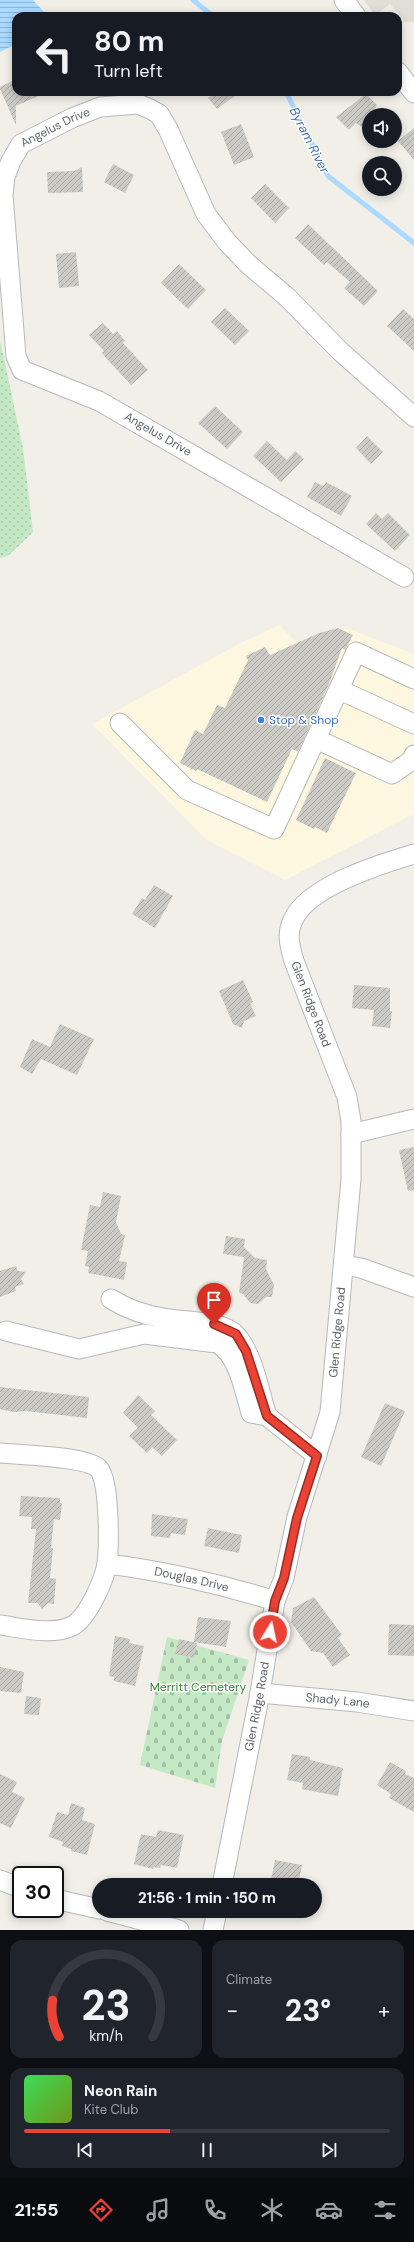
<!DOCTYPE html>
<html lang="en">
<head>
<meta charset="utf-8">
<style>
	body { margin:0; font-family:"DM Sans",sans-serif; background:#20242c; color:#f1f3f6; height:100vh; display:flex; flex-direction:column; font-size:15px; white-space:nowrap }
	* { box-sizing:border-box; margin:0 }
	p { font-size:13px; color:#9ea1a6 }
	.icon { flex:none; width:22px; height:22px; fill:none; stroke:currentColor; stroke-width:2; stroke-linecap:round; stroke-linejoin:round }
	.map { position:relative; height:1930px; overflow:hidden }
	.details { display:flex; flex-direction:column; gap:10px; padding:10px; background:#0d0f14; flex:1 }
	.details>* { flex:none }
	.guide { position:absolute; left:12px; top:12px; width:390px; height:84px; border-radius:12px; box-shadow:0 2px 10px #0003; background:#171b24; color:#f1f3f6; overflow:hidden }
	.buttons { position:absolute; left:362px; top:108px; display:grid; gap:8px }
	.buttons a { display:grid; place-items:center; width:40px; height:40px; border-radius:50%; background:#171b24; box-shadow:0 2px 10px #0003; font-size:20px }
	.speed { position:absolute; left:12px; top:1866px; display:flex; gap:8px; font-size:20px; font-weight:700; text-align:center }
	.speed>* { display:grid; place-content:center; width:52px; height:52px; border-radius:50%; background:#171b24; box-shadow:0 2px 10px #0003; line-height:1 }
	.speed .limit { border:2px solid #111; border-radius:6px; background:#fff; color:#111 }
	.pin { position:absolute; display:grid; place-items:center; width:34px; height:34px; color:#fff; margin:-41px -17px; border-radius:50% 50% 50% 0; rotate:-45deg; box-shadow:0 0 4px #0007 }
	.pin .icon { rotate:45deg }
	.me { position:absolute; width:44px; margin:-22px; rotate:10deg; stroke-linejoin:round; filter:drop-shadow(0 0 3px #0008) }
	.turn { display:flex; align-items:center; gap:14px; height:84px; padding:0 16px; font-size:18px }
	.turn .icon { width:52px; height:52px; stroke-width:2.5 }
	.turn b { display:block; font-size:28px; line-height:34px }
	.big { font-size:30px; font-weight:700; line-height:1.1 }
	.details .card { flex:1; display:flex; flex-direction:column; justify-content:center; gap:6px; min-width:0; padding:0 14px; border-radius:12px; background:#20242c }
	.details .dial { align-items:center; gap:0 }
	.dial svg { height:104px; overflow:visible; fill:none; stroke:#363941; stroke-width:7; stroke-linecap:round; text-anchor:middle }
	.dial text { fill:#f1f3f6; stroke:none }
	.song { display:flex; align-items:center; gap:12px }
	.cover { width:48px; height:48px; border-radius:6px; background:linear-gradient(135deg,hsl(130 70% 55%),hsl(80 70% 35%)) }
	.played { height:4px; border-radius:2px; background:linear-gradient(90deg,#ea4335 40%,#363941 40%) }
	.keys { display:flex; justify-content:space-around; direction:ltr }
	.heat { display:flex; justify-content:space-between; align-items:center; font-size:22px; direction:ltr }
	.details .tiles { flex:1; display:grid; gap:10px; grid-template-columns:1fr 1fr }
	.card:last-child { grid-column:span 2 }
	.trip { position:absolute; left:92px; top:1878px; width:230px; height:40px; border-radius:20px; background:#171b24; box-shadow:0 2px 10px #0003; font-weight:700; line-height:40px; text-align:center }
	.tabs { display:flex; height:64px; justify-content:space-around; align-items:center; background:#090b0e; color:#9ea1a6 }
	.tabs .icon { width:28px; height:28px }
	.tabs .current { color:#ea4335 }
	.tabs b { font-size:18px; color:#f1f3f6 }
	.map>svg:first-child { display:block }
	.commercial { fill:#fef7e0 }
	.education { fill:#e1ded6 }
	.cemetery { fill:url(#cemetery-stones) }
	.park { fill:url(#park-dots) }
	.water { fill:url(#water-rules) }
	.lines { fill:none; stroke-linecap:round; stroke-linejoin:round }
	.stream { stroke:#aadaff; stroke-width:5 }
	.building { fill:url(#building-hatch) }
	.minor-casing { stroke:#b5b8bc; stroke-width:21 }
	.minor { stroke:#fff; stroke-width:19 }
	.route-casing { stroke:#982c22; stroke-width:10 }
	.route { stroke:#ea4335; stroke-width:7 }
	.shop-dot { fill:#3f7fe0; stroke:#fff; stroke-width:1.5 }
	.labels { text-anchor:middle; stroke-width:3; stroke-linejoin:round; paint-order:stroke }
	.street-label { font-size:12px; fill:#5f6368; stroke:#fff }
	.shop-label { font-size:12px; fill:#366cbe; stroke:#fff; text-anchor:start }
	.park-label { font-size:12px; fill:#348238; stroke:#fff }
	.water-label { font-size:13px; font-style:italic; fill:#4174aa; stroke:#fff }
</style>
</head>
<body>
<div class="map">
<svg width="414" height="1930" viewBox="0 0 414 1930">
	<defs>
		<pattern id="cemetery-stones" width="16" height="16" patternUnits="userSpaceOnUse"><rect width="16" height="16" fill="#c5e8c5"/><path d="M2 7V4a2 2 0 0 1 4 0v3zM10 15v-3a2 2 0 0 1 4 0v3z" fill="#a3c0a4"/></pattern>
		<pattern id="park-dots" width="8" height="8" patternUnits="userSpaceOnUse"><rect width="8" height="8" fill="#c5e8c5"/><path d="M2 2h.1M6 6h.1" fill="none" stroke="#a3c0a4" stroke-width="1.8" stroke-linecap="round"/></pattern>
		<pattern id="water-rules" width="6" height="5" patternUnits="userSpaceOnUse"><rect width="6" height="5" fill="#aadaff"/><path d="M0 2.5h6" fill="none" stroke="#8eb4d2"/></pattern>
		<pattern id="building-hatch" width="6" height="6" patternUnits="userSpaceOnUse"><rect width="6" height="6" fill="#cccac5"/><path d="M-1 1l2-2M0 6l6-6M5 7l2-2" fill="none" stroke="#a9a8a4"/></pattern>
	</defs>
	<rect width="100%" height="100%" fill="#f1efe8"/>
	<path class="commercial" d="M279 625 296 642 341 626 414 654V814L285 880 207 840 92 724 239 644Z"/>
	<path class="education" d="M364 0H414V22H405L390 4 375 15Z"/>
	<path class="cemetery" d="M167 1637 249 1660 222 1741 215 1788 140 1765Z"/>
	<path class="park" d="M0 340 23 448 33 532 8 556 0 558Z"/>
	<path class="water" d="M0 0H33L44 12 42 16H16V44L0 52Z"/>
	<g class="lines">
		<g class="stream">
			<path d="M193 0 213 16"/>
			<path d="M286 92 328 176 414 243"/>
		</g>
	</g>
	<g class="building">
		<path d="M16 79V92H47L16 106V125L0 89V87Z"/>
		<path d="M216 92H240L217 109 208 98Z"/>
		<path d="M366 94 377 105 375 109 362 127 356 123 349 130 336 117Z"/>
		<path d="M241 124 254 157 234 165 221 132Z"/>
		<path d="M414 128V160L398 141Z"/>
		<path d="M113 164 134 175 125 193 104 182Z"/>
		<path d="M82 167 83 192 48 193 47 172 74 171Z"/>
		<path d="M265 184 289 208 275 223 251 198Z"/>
		<path d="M308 224 378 291 364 306 344 288 350 282 327 262 324 265 295 238Z"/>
		<path d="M76 252 79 286 59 288 56 254Z"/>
		<path d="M179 264 206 290 188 309 161 283Z"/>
		<path d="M225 308 249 331 235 345 211 322Z"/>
		<path d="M403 309 414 319V351L387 326Z"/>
		<path d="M103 323 113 334 117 331 125 341 123 343 148 370 131 385 105 357 102 353 104 351 89 335Z"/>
		<path d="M215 406 243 432 227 449 198 423Z"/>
		<path d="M367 436 383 452 371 464 356 448Z"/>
		<path d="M267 441 287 460 295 451 304 459 281 482 253 456Z"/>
		<path d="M315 482 323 486 326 482 352 496 341 516 307 497Z"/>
		<path d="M376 513 382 519 388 513 410 535 395 551 366 524Z"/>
		<path d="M338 628 353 635 345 650 342 648 329 684 298 752 292 749 267 802 197 769 196 771 180 763 195 730 203 734 217 705 225 708 248 660 246 656 265 647 270 655 319 633Z"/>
		<path d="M325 758 356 773 327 833 315 827 314 829 296 820Z"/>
		<path d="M154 885 173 896 155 928 132 914 142 898 145 900Z"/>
		<path d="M243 980 253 1002 250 1003 256 1016 244 1021 242 1028 233 1024 219 991Z"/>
		<path d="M354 985 390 988V1011H392L390 1028 372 1026 374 1010 352 1008Z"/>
		<path d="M60 1024 94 1039 77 1075 41 1059 32 1074 20 1067 32 1039 50 1047Z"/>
		<path d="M414 1147V1190L408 1191 399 1150Z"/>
		<path d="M103 1192 121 1196 116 1222 121 1234 125 1235 119 1261 127 1262 124 1280 88 1273 89 1267 85 1266 88 1251 81 1250 90 1205 100 1207Z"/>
		<path d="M226 1236 245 1239 244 1247 255 1258 267 1260 266 1269 274 1285 272 1297H266L258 1304 250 1303 243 1294 239 1293 244 1257 223 1254Z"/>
		<path d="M16 1266 18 1271 26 1272 21 1279 24 1284 15 1287 16 1291 0 1297V1271Z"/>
		<path d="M0 1387 89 1397 87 1418 26 1411 13 1412 0 1409Z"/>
		<path d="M138 1395 155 1411 151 1415 177 1440 162 1456 152 1447 147 1453 129 1436 138 1428 123 1413Z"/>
		<path d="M385 1403 405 1411 381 1466 361 1457Z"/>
		<path d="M21 1496 60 1498V1503H62L60 1520 54 1519 51 1548H53L50 1578 56 1579 54 1604 48 1603 42 1609 38 1603H28L36 1529H31L32 1517 19 1516Z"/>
		<path d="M152 1514 188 1519 185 1535 171 1533 170 1538 151 1536Z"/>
		<path d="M208 1528 242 1535 239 1553 204 1546Z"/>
		<path d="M314 1597 342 1635 338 1638 350 1655 333 1667 323 1653 311 1651 291 1622 293 1608Z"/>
		<path d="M198 1617 231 1621 226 1647 194 1642Z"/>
		<path d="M389 1624 414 1625V1656L388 1655Z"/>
		<path d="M115 1636 130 1639 129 1643 144 1646 135 1686 114 1681V1677L109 1676Z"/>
		<path d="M179 1639 197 1643 194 1658 175 1654Z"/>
		<path d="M0 1667 24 1672 21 1693 0 1691Z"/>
		<path d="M26 1696 41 1698 39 1715 24 1714Z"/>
		<path d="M292 1754 310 1757V1760L343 1768 338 1796 302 1789 303 1783 287 1780Z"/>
		<path d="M390 1762 406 1771 405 1774 414 1778V1812L389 1798 391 1794 377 1785Z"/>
		<path d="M0 1774 17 1782 12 1792 25 1798 11 1828 0 1823Z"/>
		<path d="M71 1803 85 1808 82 1820 95 1824 87 1855 71 1851V1849L62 1846 63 1842 49 1837 57 1812 68 1815Z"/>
		<path d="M158 1830 184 1835 177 1868 161 1865 160 1868 154 1867 153 1869 134 1864 141 1834 156 1837Z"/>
		<path d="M275 1860 302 1865 298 1885H270Z"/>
	</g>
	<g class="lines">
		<g class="minor-casing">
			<g id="minor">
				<path d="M344 0 356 16"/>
				<path d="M398 72 414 93"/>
				<path id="s1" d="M404 577 99 401 22 370 16 356 3 195 5 177 11 161 21 144 72 118 100 107 138 104 150 109 159 114 168 129 206 214 227 242 248 264 287 297 340 351 414 417"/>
				<path d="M340 690 414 724"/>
				<path d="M120 723 187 790 274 829 356 652 414 679"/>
				<path d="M316 739 392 774 412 760 414 755"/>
				<path d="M351 1134 414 1119"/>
				<path d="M344 1265 361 1268 414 1287"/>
				<path d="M111 1299C127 1309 145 1315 163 1318 182 1322 224 1320 237 1336 254 1357 259 1391 267 1416"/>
				<path d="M6 1331 79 1349 144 1334 217 1343C239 1355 244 1390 251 1413L267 1416 317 1456"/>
				<path d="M0 1453C21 1455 84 1456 98 1468 110 1477 109 1547 107 1563 105 1579 87 1619 72 1626 52 1636 22 1628 0 1625"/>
				<path id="s2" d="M107 1564C160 1570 224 1585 275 1601"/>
				<path id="s3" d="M260 1693 357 1702 414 1711"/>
				<path d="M0 1880 21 1888"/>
				<path id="s4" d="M222 1885 260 1693 275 1601 284 1578 297 1517 330 1412 351 1179V1121L347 1097 294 961C290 947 286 934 293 920 308 886 380 864 414 854"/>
				<path d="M55 1899 99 1909"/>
				<path d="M107 1911 179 1930"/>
				<path d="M213 1930 217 1911"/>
			</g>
		</g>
		<use href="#minor" class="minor"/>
	</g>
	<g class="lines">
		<g class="route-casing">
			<path id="route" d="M214 1324 236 1334 246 1351 267 1416 317 1456 297 1518 284 1578 275 1601 270 1632"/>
		</g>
		<use href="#route" class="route"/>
	</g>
	<circle class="shop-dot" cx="261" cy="720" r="4"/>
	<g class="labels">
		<g class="street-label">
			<text dy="4" stroke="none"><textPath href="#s1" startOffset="705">Angelus Drive</textPath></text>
			<text transform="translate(158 434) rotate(30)" y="4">Angelus Drive</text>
			<text transform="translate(311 1004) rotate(69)" y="4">Glen Ridge Road</text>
			<text dy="4" stroke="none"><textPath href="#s4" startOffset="566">Glen Ridge Road</textPath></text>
			<text dy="4" stroke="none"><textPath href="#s2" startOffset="86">Douglas Drive</textPath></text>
			<text dy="4" stroke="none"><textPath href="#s3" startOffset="78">Shady Lane</textPath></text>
			<text dy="4" stroke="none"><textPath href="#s4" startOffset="182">Glen Ridge Road</textPath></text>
		</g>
		<g class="shop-label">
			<text x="269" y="724">Stop &amp; Shop</text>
		</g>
		<g class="park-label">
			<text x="198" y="1691">Merritt Cemetery</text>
		</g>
		<g class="water-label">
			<text transform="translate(310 140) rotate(63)" y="5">Byram River</text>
		</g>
	</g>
</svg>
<div class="buttons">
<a><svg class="icon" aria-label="sound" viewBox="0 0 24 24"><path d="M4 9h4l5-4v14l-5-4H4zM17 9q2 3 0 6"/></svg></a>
<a><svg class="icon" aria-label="search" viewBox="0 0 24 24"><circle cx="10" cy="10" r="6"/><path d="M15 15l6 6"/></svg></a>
</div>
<div class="speed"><div class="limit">30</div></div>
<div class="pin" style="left:214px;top:1324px;background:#d93025"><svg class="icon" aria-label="arrive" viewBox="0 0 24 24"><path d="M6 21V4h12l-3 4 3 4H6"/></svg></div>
<svg class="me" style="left:270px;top:1632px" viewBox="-20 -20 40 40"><circle r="17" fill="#ea4335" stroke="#fff" stroke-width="3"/><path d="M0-11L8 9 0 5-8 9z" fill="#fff"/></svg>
<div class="trip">21:56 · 1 min · 150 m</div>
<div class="guide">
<div class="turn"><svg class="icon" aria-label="left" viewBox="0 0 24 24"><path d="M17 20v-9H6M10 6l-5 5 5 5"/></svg><div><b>80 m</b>Turn left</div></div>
</div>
</div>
<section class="details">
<div class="tiles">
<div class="card dial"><svg viewBox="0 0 100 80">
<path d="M14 69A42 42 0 1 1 86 69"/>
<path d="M14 69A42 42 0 0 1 9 41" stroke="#ea4335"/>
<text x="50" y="56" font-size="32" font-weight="700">23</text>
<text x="50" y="72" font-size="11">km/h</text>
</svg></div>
<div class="card"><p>Climate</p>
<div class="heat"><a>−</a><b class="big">23°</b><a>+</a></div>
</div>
<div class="card">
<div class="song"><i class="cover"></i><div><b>Neon Rain</b><p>Kite Club</p></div></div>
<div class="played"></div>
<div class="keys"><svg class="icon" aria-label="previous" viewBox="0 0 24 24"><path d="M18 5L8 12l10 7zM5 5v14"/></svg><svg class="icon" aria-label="pause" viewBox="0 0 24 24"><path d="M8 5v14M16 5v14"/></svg><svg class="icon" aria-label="next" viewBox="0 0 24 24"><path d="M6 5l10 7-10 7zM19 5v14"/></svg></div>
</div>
</div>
</section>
<nav class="tabs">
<b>21:55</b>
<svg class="icon current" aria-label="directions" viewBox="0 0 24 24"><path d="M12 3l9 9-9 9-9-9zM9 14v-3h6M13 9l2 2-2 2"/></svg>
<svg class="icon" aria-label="music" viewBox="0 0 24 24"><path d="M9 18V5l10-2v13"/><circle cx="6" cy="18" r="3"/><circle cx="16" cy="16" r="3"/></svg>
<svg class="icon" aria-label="phone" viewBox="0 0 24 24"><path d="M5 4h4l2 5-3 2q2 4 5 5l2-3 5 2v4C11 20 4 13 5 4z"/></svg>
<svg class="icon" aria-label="climate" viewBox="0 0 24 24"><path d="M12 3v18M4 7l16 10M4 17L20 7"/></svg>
<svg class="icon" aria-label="car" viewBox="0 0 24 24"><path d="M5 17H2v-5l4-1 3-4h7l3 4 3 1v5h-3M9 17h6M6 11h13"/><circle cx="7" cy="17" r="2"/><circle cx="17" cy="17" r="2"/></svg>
<svg class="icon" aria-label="filters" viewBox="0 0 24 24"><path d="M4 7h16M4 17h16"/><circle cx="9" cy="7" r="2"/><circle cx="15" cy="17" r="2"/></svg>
</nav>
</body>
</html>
